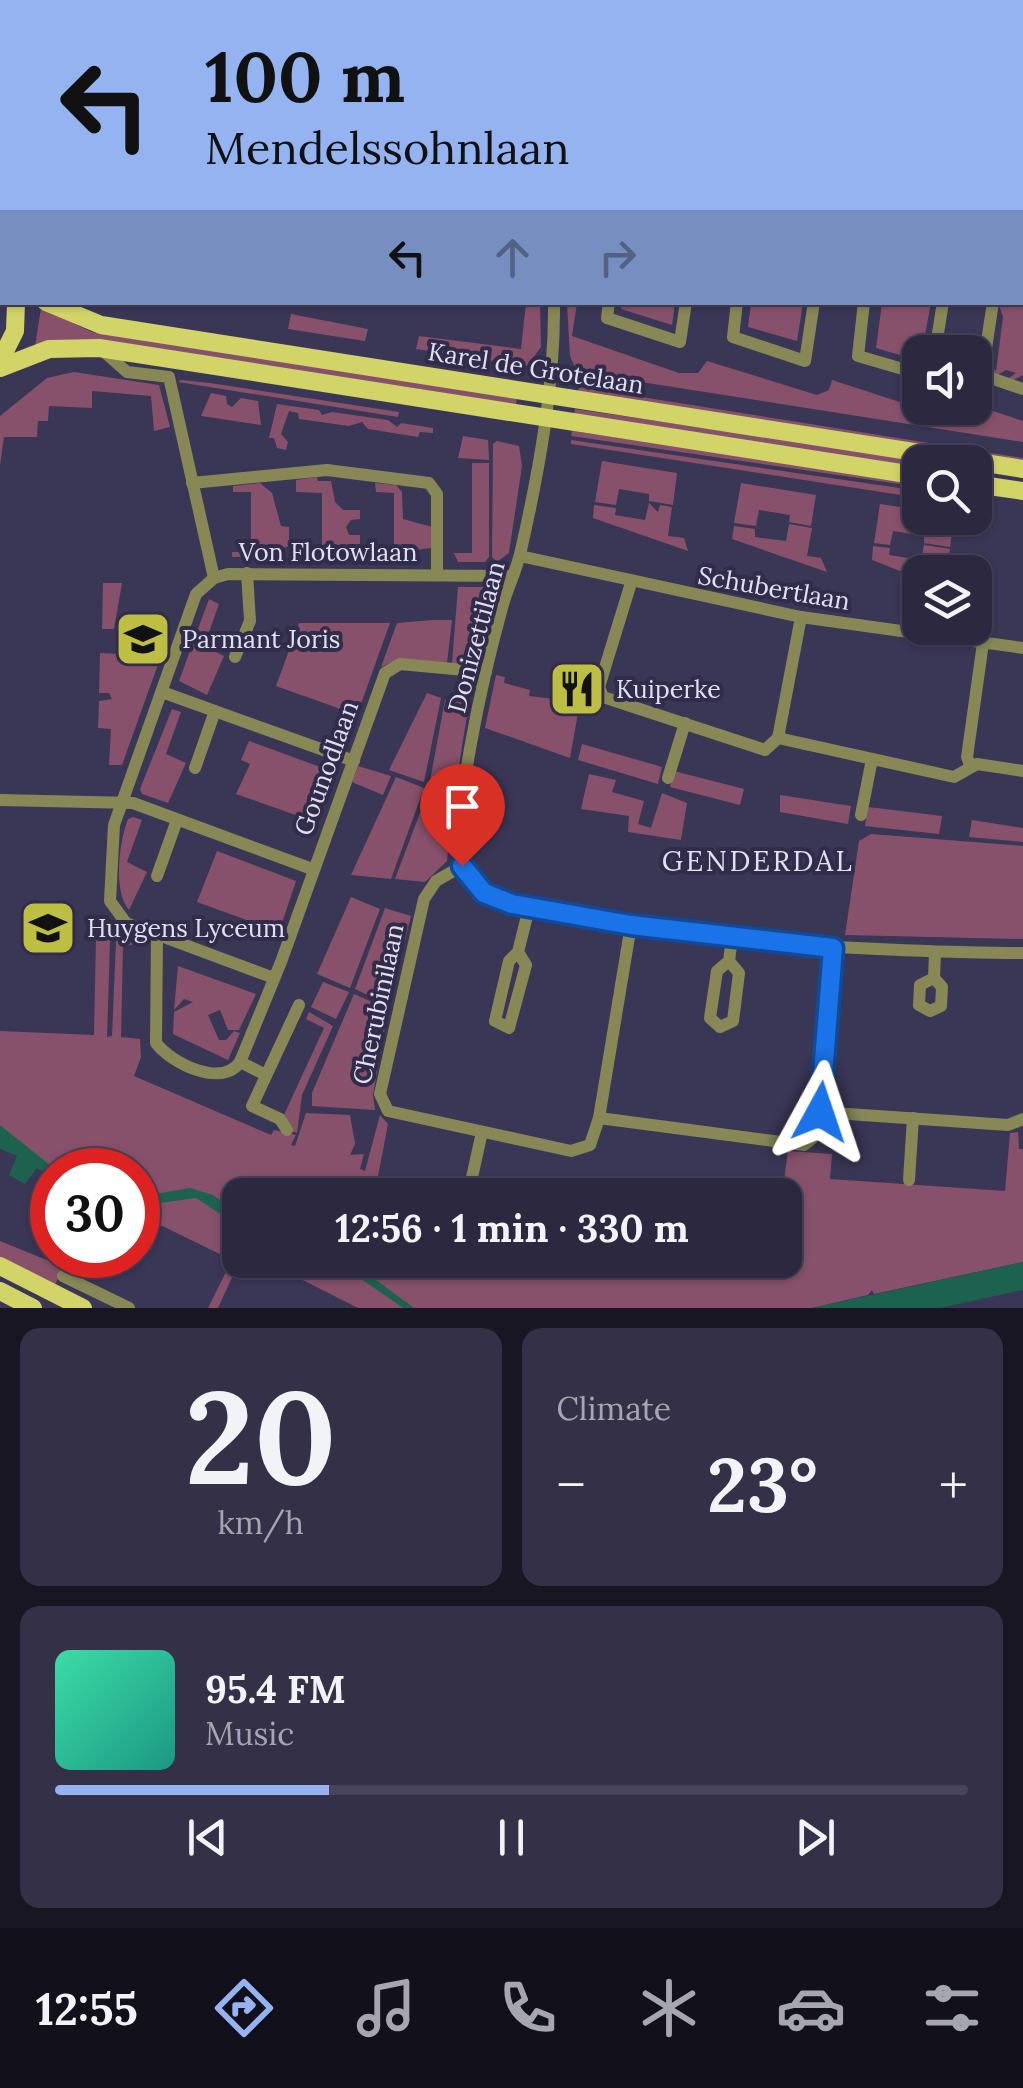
<!DOCTYPE html>
<html lang="en">
<head>
<meta charset="utf-8">
<style>
	body { margin:0; font-family:Lora,serif; background:#343047; color:#f1f3f6; height:100vh; display:flex; flex-direction:column; font-size:38px; white-space:nowrap }
	* { box-sizing:border-box; margin:0 }
	p { font-size:32px; color:#a6a6b1 }
	.icon { flex:none; width:55px; height:55px; fill:none; stroke:currentColor; stroke-width:2; stroke-linecap:round; stroke-linejoin:round }
	.map { position:relative; height:1308px; overflow:hidden }
	.sheet { display:flex; flex-direction:column; gap:20px; padding:20px; background:#181623; flex:1 }
	.sheet>* { flex:none }
	.top-card { position:absolute; left:0px; top:0px; width:1025px; height:305px; box-shadow:0 2px 8px #0004,0 0 0 2px #484459; background:#95b2f1; color:#111; overflow:hidden }
	.fabs { position:absolute; left:902px; top:335px; display:grid; gap:20px }
	.fabs a { display:grid; place-items:center; width:90px; height:90px; border-radius:20px; background:#2c2840; box-shadow:0 2px 8px #0004,0 0 0 2px #484459; font-size:50px }
	.speed { position:absolute; left:30px; top:1148px; display:flex; gap:20px; font-size:50px; font-weight:700; text-align:center }
	.speed>* { display:grid; place-content:center; width:130px; height:130px; border-radius:50%; background:#2c2840; box-shadow:0 2px 8px #0004,0 0 0 2px #484459; line-height:1 }
	.speed .limit { border:15px solid #d22; background:#fff; color:#111 }
	.pin { position:absolute; display:grid; place-items:center; width:85px; height:85px; color:#fff; margin:-102px -42px; border-radius:50% 50% 50% 0; rotate:-45deg; box-shadow:0 0 10px #0007 }
	.pin .icon { rotate:45deg }
	.me { position:absolute; width:110px; margin:-55px; rotate:5deg; stroke-linejoin:round; filter:drop-shadow(0 0 8px #0008) }
	.turn { display:flex; align-items:center; gap:35px; height:210px; padding:0 40px; font-size:45px }
	.turn .icon { width:130px; height:130px; stroke-width:2.5 }
	.turn b { display:block; font-size:70px; line-height:85px }
	.lanes { display:flex; align-items:center; height:95px; padding:0 40px; background:#0003; justify-content:center; gap:50px; direction:ltr }
	.lanes .off { opacity:.35 }
	.big { font-size:75px; font-weight:800; line-height:1.1 }
	.sheet .tile { flex:1; display:flex; flex-direction:column; justify-content:center; gap:15px; min-width:0; padding:0 35px; border-radius:20px; background:#343047 }
	.sheet .dial { align-items:center; gap:0 }
	.dial b { font-size:130px; line-height:1 }
	.song { display:flex; align-items:center; gap:30px }
	.cover { width:120px; height:120px; border-radius:15px; background:linear-gradient(135deg,hsl(160 70% 55%),hsl(170 70% 35%)) }
	.played { height:10px; border-radius:5px; background:linear-gradient(90deg,#95b2f1 30%,#484459 30%) }
	.keys { display:flex; justify-content:space-around; direction:ltr }
	.heat { display:flex; justify-content:space-between; align-items:center; font-size:55px; direction:ltr }
	.sheet .tiles { flex:1; display:grid; gap:20px; grid-template-columns:1fr 1fr }
	.tile:last-child { grid-column:span 2 }
	.trip { position:absolute; left:222px; top:1178px; width:580px; height:100px; border-radius:20px; background:#2c2840; box-shadow:0 2px 8px #0004,0 0 0 2px #484459; font-weight:800; line-height:100px; text-align:center }
	.dock { display:flex; height:160px; justify-content:space-around; align-items:center; background:#12101a; color:#a6a6b1 }
	.dock .icon { width:70px; height:70px }
	.dock .selected { color:#95b2f1 }
	.dock b { font-size:45px; color:#f1f3f6 }
	.map>svg:first-child { display:block }
	.green { fill:#87516b }
	.water { fill:#1d624e }
	.lines { fill:none; stroke-linecap:round; stroke-linejoin:round }
	.minor { stroke:#878856; stroke-width:12 }
	.major { stroke:#d2d467; stroke-width:18 }
	.route-casing { stroke:#114b97; stroke-width:25 }
	.route { stroke:#1a73e8; stroke-width:18 }
	.labels { text-anchor:middle; stroke-width:8; stroke-linejoin:round; paint-order:stroke }
	.street-label { font-size:25px; fill:#e1dff3; stroke:#302c4a }
	.poi-label { font-size:25px; fill:#e1dff3; stroke:#302c4a; text-anchor:start }
	.neighbourhood-label { font-size:28px; letter-spacing:2.5px; fill:#e1dff3; stroke:#302c4a }
</style>
</head>
<body>
<div class="map">
<svg width="1023" height="1308" viewBox="0 0 1023 1308">
	<rect width="100%" height="100%" fill="#3a3656"/>
	<g class="green">
		<path d="M1023 298V375L1010 382 1006 380 1016 373 1006 370 994 377 988 363 996 371 1003 317 998 303 1022 302Z"/>
		<path d="M526 303H540L541 347 527 366 416 349 419 336 521 349Z"/>
		<path d="M567 303H577L572 336 679 373H698L707 361 817 395 829 390 832 380 940 415 943 408 975 405 1023 421V442L577 372 570 356Z"/>
		<path d="M622 303H675L672 325 621 309Z"/>
		<path d="M751 303H803L797 341 748 327Z"/>
		<path d="M882 303H931L920 361 876 348Z"/>
		<path d="M41 308 92 332 517 396 516 405 408 387 35 346Z"/>
		<path d="M291 314 368 329 365 341 288 329Z"/>
		<path d="M74 372 159 385 170 427 154 431 151 396 92 391V408L49 406 48 421H38L37 437H4L0 465V416L47 378Z"/>
		<path d="M181 380 210 383 399 412 398 417 178 382Z"/>
		<path d="M579 387 1023 458V464L578 392Z"/>
		<path d="M211 393 226 396 227 404 232 407 241 398 258 401 261 425 201 416Z"/>
		<path d="M277 404 319 410 322 415 332 412 388 420 397 427 401 423 433 428V433L420 432 418 437 368 429 362 422 349 426 299 419 298 413 289 411 281 434 288 442 286 450 277 448 274 438H269Z"/>
		<path d="M575 409 937 462H920V470L573 419Z"/>
		<path d="M572 431 920 482V487L571 436Z"/>
		<path d="M463 436 488 440 489 460 458 458Z"/>
		<path d="M571 440 920 491V498L571 444Z"/>
		<path d="M497 441 519 446 522 466 509 553 497 562 492 557 493 444Z"/>
		<path d="M602 461 677 473 673 505 649 501V494L619 489 616 505 595 502Z"/>
		<path d="M472 463H489V557L485 562H458L454 553H472Z"/>
		<path d="M317 477 318 481H331L335 502 343 510H360V519L351 520 346 527 349 535H360V552L341 549 335 557H304V553L322 552V493L296 492V480Z"/>
		<path d="M260 483 272 493 281 526 289 527V546L280 549 278 556 232 557V552H251V492H233V486Z"/>
		<path d="M375 483 396 485 402 492 403 519 432 527V548C411 549 397 557 376 557L375 553H394V493L376 492Z"/>
		<path d="M741 483 816 495 811 526 789 522 790 515 759 510 756 526 734 523Z"/>
		<path d="M649 503 658 512 660 505 672 507 668 536 684 538 688 551 593 518 594 505 616 508 615 515 645 520Z"/>
		<path d="M880 504 920 510V518H954L950 547 924 543V536L893 531 890 545 874 543Z"/>
		<path d="M789 524 812 528 807 556 821 558 827 572 732 539 734 526 755 529V537L786 541Z"/>
		<path d="M924 545 950 549 946 572H920V579L872 560 873 546 890 548 889 555 921 560Z"/>
		<path d="M103 583H122L114 629H102Z"/>
		<path d="M458 587H493L472 665 452 663Z"/>
		<path d="M209 599 219 604 204 646 224 656 207 695 179 681Z"/>
		<path d="M433 620H452L447 663 397 660 381 667 397 623Z"/>
		<path d="M299 623H390L357 715 276 686Z"/>
		<path d="M100 653 161 656 122 765H109L111 729 98 728 99 701 112 699 109 693H99Z"/>
		<path d="M496 675 505 677 504 683 530 690 529 696 580 702 570 758 485 728Z"/>
		<path d="M427 693 441 698 424 782 389 770Z"/>
		<path d="M445 700 469 703 455 790 430 781Z"/>
		<path d="M172 709 181 712 166 754 186 763 168 803 142 794 140 789Z"/>
		<path d="M249 741 334 772 318 823 236 794 250 764 241 760Z"/>
		<path d="M582 744 662 767 658 784 578 760Z"/>
		<path d="M358 766 391 776 383 795 352 782Z"/>
		<path d="M674 771 744 789 740 805 670 787Z"/>
		<path d="M589 774 616 780 612 792 644 801 638 824 651 828 662 793 687 803 681 840 628 832 629 816 581 809Z"/>
		<path d="M396 777 424 788 391 879 351 875Z"/>
		<path d="M429 789 454 794 447 861 425 882 395 879Z"/>
		<path d="M780 795 851 806 848 824 780 812Z"/>
		<path d="M868 807 942 816 939 834 865 826Z"/>
		<path d="M133 817 142 820 127 862 147 872 129 910C113 891 119 842 128 819Z"/>
		<path d="M972 820 1023 828V842L969 837Z"/>
		<path d="M871 834 1023 846V939L845 935 859 841Z"/>
		<path d="M217 851 296 881 279 932 197 902Z"/>
		<path d="M351 897 380 909 350 988 317 974Z"/>
		<path d="M385 908 411 916 389 1005 355 989Z"/>
		<path d="M112 925 117 929 110 942 107 1037 112 1036 116 941 121 933 144 943 123 946 121 1037 140 1039 141 1057 134 1076 271 1135 274 1130 296 1135 291 1145 295 1146 306 1113 350 1115 355 1144 350 1155 364 1154 360 1169 365 1171 380 1115 388 1124 378 1176 474 1195H240V1260L218 1308H208L232 1260 138 1214V1170H52L0 1144V1031L94 1035 96 938Z"/>
		<path d="M178 966 256 994 239 1030H228L220 1010 208 1015 219 1040H226L234 1031 240 1033 228 1060 173 1034 174 1012 193 1002 184 999 174 1010Z"/>
		<path d="M323 982 349 992 336 1019 311 1007Z"/>
		<path d="M354 994 388 1009 373 1095 375 1110 312 1106V1093Z"/>
		<path d="M309 1012 333 1026 302 1095 297 1133 289 1130 283 1117 324 1028 306 1019Z"/>
		<path d="M1018 1132 1019 1149H1023V1262L874 1294 872 1290 868 1295 812 1308H358L263 1260H785L782 1195 788 1151 832 1154 830 1179 1005 1191 1010 1133Z"/>
		<path d="M555 1183 586 1188 588 1185 659 1195H552Z"/>
		<path d="M0 1241 64 1267 54 1286 0 1257Z"/>
	</g>
	<g class="water">
		<path d="M0 1125 56 1170 52 1178 37 1168 25 1184 9 1175 17 1156 0 1149Z"/>
		<path d="M190 1188 213 1195 240 1214V1227L196 1198 138 1206V1197Z"/>
		<path d="M334 1260H349L414 1308H403Z"/>
		<path d="M1023 1262V1290L940 1308H812Z"/>
	</g>
	<g class="lines">
		<g class="minor">
			<path d="M111 0 115 2"/>
			<path d="M570 0 582 2"/>
			<path d="M956 0 964 2"/>
			<path d="M13 2 14 0"/>
			<path d="M236 2 237 0"/>
			<path d="M615 2V0"/>
			<path d="M882 2 884 0"/>
			<path d="M0 12 2 11"/>
			<path d="M1022 22H1023"/>
			<path d="M1022 115 1023 112"/>
			<path d="M1022 155H1023"/>
			<path d="M0 228 2 230"/>
			<path d="M1022 285H1023"/>
			<path d="M554 302C555 384 539 471 521 550 517 570 507 588 502 608 489 655 443 838 467 875 511 942 934 953 1023 953"/>
			<path d="M609 302 607 318 680 342 686 302"/>
			<path d="M737 302 733 337 805 361 814 302"/>
			<path d="M864 302 858 356 920 374"/>
			<path d="M993 302 982 375 1023 389"/>
			<path d="M101 349 127 372 169 377 214 578"/>
			<path d="M935 352 943 302"/>
			<path d="M192 483 327 470 429 483 437 494V574"/>
			<path d="M520 556 801 617 1023 648"/>
			<path d="M631 583 599 687 603 697 765 750 778 738"/>
			<path d="M235 657 250 621 247 573"/>
			<path d="M162 692 354 761"/>
			<path d="M778 738 954 777 977 764 1023 771"/>
			<path d="M778 738 801 617"/>
			<path d="M970 765 967 757 983 643"/>
			<path d="M195 768 215 711"/>
			<path d="M668 778 685 723"/>
			<path d="M0 800 133 803 312 869"/>
			<path d="M861 815 872 759"/>
			<path d="M462 866 436 881 424 899 380 1094 388 1111 571 1151 590 1145 599 1118 804 1145 814 1137 819 1112 1008 1125 1023 1119"/>
			<path d="M157 876 177 820"/>
			<path d="M157 936 156 1043C172 1064 222 1088 240 1062L281 962 385 673 400 664 486 672"/>
			<path d="M518 952 509 961 495 1021 509 1028 526 965 518 952 529 908"/>
			<path d="M729 961 739 973 733 1021 720 1027 710 1018 717 971 729 961 732 938"/>
			<path d="M274 978 126 923 110 901 114 825 196 594 214 578 228 574 512 576"/>
			<path d="M934 978 942 987 941 1006 930 1011 919 1005 920 985 934 978 935 953"/>
			<path d="M240 1062 266 1075"/>
			<path d="M819 1112 833 948"/>
			<path d="M599 1118 631 925"/>
			<path d="M287 1130 280 1119 252 1106 299 1005"/>
			<path d="M909 1180 913 1118"/>
			<path d="M469 1191 482 1132"/>
			<path d="M63 1276 129 1308"/>
		</g>
		<g class="major">
			<path d="M0 265 2 268"/>
			<path d="M46 302 101 325 1023 469"/>
			<path d="M0 361 15 331 16 302"/>
			<path d="M0 368 49 349 99 348 920 476"/>
			<path d="M975 484 1023 491"/>
			<path d="M0 1266 83 1308"/>
			<path d="M0 1291 33 1308"/>
		</g>
	</g>
	<g class="lines">
		<g class="route-casing">
			<path id="route" d="M462 866 484 893 512 904 631 925 833 948 820 1112"/>
		</g>
		<use href="#route" class="route"/>
	</g>
	<defs>
		<g id="school-square" transform="scale(2.875)"><rect x="-9" y="-9" width="18" height="18" rx="4" fill="#bebf42" stroke="#302c4a"/><path d="M0-5L7-2L0 1L-7-2ZM-4 1L0 2.5L4 1V4Q0 6-4 4Z" fill="#111"/></g>
		<g id="restaurant-square" transform="scale(2.875)"><rect x="-9" y="-9" width="18" height="18" rx="4" fill="#bebf42" stroke="#302c4a"/><path d="M-5-6h1v4h1v-4h1v4h1v-4h1v5L-1.5 .5V6h-2V.5L-5-1ZM5-6V6H3V1.5H1.5Q1.5-4 5-6Z" fill="#111"/></g>
	</defs>
	<g fill-rule="evenodd">
		<use href="#school-square" x="143" y="639"/>
		<use href="#restaurant-square" x="577" y="689"/>
		<use href="#school-square" x="48" y="928"/>
	</g>
	<g class="labels">
		<g class="street-label">
			<text transform="translate(536 368) rotate(9)" y="9">Karel de Grotelaan</text>
			<text x="328" y="561">Von Flotowlaan</text>
			<text transform="translate(774 588) rotate(10)" y="9">Schubertlaan</text>
			<text transform="translate(476 637) rotate(-75)" y="9">Donizettilaan</text>
			<text transform="translate(326 768) rotate(-70)" y="9">Gounodlaan</text>
			<text transform="translate(378 1004) rotate(-78)" y="9">Cherubinilaan</text>
		</g>
		<g class="poi-label">
			<text x="182" y="648">Parmant Joris</text>
			<text x="616" y="698">Kuiperke</text>
			<text x="87" y="937">Huygens Lyceum</text>
		</g>
		<g class="neighbourhood-label">
			<text x="758" y="871">GENDERDAL</text>
		</g>
	</g>
</svg>
<div class="fabs">
<a><svg class="icon" aria-label="sound" viewBox="0 0 24 24"><path d="M4 9h4l5-4v14l-5-4H4zM17 9q2 3 0 6"/></svg></a>
<a><svg class="icon" aria-label="search" viewBox="0 0 24 24"><circle cx="10" cy="10" r="6"/><path d="M15 15l6 6"/></svg></a>
<a><svg class="icon" aria-label="layers" viewBox="0 0 24 24"><path d="M12 4l9 5-9 5-9-5zM3 14l9 5 9-5"/></svg></a>
</div>
<div class="speed"><div class="limit">30</div></div>
<div class="pin" style="left:462px;top:866px;background:#d93025"><svg class="icon" aria-label="arrive" viewBox="0 0 24 24"><path d="M6 21V4h12l-3 4 3 4H6"/></svg></div>
<svg class="me" style="left:820px;top:1112px" viewBox="-20 -20 40 40"><path d="M0-17L14 15 0 8-14 15z" fill="#1a73e8" stroke="#fff" stroke-width="4"/></svg>
<div class="trip">12:56 · 1 min · 330 m</div>
<div class="top-card">
<div class="turn"><svg class="icon" aria-label="left" viewBox="0 0 24 24"><path d="M17 20v-9H6M10 6l-5 5 5 5"/></svg><div><b>100 m</b>Mendelssohnlaan</div></div>
<div class="lanes"><svg class="icon" aria-label="left" viewBox="0 0 24 24"><path d="M17 20v-9H6M10 6l-5 5 5 5"/></svg><svg class="icon off" aria-label="ahead" viewBox="0 0 24 24"><path d="M12 20V5M6 11l6-6 6 6"/></svg><svg class="icon off" aria-label="right" viewBox="0 0 24 24"><path d="M7 20v-9h11M14 6l5 5-5 5"/></svg></div>
</div>
</div>
<section class="sheet">
<div class="tiles">
<div class="tile dial"><b>20</b><p>km/h</p></div>
<div class="tile"><p>Climate</p>
<div class="heat"><a>−</a><b class="big">23°</b><a>+</a></div>
</div>
<div class="tile">
<div class="song"><i class="cover"></i><div><b>95.4 FM</b><p>Music</p></div></div>
<div class="played"></div>
<div class="keys"><svg class="icon" aria-label="previous" viewBox="0 0 24 24"><path d="M18 5L8 12l10 7zM5 5v14"/></svg><svg class="icon" aria-label="pause" viewBox="0 0 24 24"><path d="M8 5v14M16 5v14"/></svg><svg class="icon" aria-label="next" viewBox="0 0 24 24"><path d="M6 5l10 7-10 7zM19 5v14"/></svg></div>
</div>
</div>
</section>
<nav class="dock">
<b>12:55</b>
<svg class="icon selected" aria-label="directions" viewBox="0 0 24 24"><path d="M12 3l9 9-9 9-9-9zM9 14v-3h6M13 9l2 2-2 2"/></svg>
<svg class="icon" aria-label="music" viewBox="0 0 24 24"><path d="M9 18V5l10-2v13"/><circle cx="6" cy="18" r="3"/><circle cx="16" cy="16" r="3"/></svg>
<svg class="icon" aria-label="phone" viewBox="0 0 24 24"><path d="M5 4h4l2 5-3 2q2 4 5 5l2-3 5 2v4C11 20 4 13 5 4z"/></svg>
<svg class="icon" aria-label="climate" viewBox="0 0 24 24"><path d="M12 3v18M4 7l16 10M4 17L20 7"/></svg>
<svg class="icon" aria-label="car" viewBox="0 0 24 24"><path d="M5 17H2v-5l4-1 3-4h7l3 4 3 1v5h-3M9 17h6M6 11h13"/><circle cx="7" cy="17" r="2"/><circle cx="17" cy="17" r="2"/></svg>
<svg class="icon" aria-label="filters" viewBox="0 0 24 24"><path d="M4 7h16M4 17h16"/><circle cx="9" cy="7" r="2"/><circle cx="15" cy="17" r="2"/></svg>
</nav>
</body>
</html>
